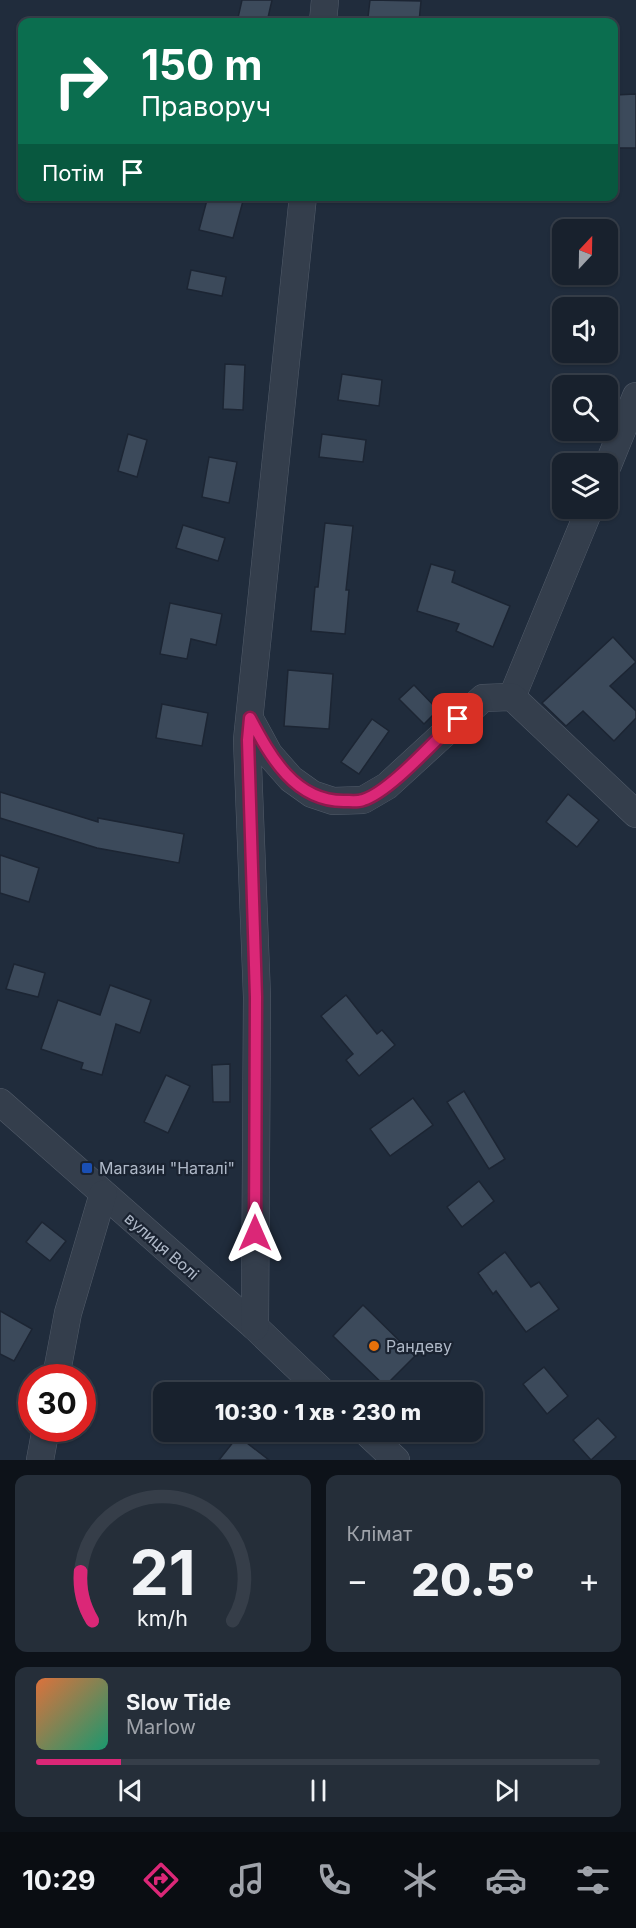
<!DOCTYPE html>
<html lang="uk">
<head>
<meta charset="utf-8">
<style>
	body { margin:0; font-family:Inter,sans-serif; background:#252e39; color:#f1f3f6; height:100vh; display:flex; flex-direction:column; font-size:22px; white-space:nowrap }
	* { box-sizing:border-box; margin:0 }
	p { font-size:20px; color:#9fa3aa }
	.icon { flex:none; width:33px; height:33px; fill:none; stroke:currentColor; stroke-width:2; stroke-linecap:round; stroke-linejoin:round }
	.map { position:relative; height:1460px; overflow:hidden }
	.panel { display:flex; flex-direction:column; gap:15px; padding:15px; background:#0d1219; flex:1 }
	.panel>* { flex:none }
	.top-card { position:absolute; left:18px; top:18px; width:600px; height:183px; border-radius:12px; box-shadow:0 2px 4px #0004,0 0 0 2px #363e49; background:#0b6e4f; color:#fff; overflow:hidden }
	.needle { width:39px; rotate:22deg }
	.controls { position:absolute; left:552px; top:219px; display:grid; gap:12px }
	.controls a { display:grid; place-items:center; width:66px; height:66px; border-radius:12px; background:#18212d; box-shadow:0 2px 4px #0004,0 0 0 2px #363e49; font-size:30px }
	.speed { position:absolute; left:18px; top:1364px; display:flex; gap:12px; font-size:30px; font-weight:700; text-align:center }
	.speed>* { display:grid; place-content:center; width:78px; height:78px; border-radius:50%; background:#18212d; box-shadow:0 2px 4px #0004,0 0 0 2px #363e49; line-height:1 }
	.speed .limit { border:9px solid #d22; background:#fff; color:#111 }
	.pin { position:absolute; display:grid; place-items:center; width:51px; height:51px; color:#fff; margin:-26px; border-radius:12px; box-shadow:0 3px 9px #0006 }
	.me { position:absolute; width:66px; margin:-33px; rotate:0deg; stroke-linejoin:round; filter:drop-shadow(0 0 4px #0008) }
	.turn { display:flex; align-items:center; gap:21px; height:126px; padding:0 24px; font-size:27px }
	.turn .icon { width:78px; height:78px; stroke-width:2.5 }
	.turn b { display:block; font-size:42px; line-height:51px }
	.then { display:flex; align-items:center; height:57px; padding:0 24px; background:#0003; gap:12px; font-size:22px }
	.big { font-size:45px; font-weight:800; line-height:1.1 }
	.panel .tile { flex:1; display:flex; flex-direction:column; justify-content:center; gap:9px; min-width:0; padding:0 21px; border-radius:12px; background:#252e39 }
	.panel .dial { align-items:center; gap:0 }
	.dial svg { height:156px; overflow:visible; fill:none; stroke:#363e49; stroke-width:7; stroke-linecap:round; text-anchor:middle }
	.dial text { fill:#f1f3f6; stroke:none }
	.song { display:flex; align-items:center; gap:18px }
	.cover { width:72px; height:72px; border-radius:9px; background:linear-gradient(135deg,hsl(20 70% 55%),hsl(160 70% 35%)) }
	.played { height:6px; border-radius:3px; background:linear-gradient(90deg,#db2777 15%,#363e49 15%) }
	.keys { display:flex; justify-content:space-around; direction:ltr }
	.heat { display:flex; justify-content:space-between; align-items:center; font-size:33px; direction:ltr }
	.panel .tiles { flex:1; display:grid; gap:15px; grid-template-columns:1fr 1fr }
	.tile:last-child { grid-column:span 2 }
	.trip { position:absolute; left:153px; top:1382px; width:330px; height:60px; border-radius:12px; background:#18212d; box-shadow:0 2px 4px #0004,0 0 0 2px #363e49; font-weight:800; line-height:60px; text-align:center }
	.tabs { display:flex; height:96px; justify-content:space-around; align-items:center; background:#0a0d12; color:#9fa3aa }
	.tabs .icon { width:42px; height:42px }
	.tabs .current { color:#db2777 }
	.tabs b { font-size:27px; color:#f1f3f6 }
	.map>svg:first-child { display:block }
	.building { fill:#3c4a5b; stroke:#1c2533; stroke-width:1.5 }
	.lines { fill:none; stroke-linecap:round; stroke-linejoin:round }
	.street-casing { stroke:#525c6a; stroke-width:28 }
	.street { stroke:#343e4c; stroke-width:27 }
	.route-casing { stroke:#8e194d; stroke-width:15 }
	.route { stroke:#db2777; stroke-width:10 }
	.transit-dot { fill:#1a4fb4; stroke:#1a2331; stroke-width:2 }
	.food-dot { fill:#e8710a; stroke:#1a2331; stroke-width:2 }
	.labels { text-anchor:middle; stroke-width:4.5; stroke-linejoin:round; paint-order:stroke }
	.poi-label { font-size:16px; fill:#afb9c8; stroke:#1a2331; text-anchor:start }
	.street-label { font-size:16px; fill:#afb9c8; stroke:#1a2331 }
</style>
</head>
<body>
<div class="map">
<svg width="636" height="1460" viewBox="0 0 636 1460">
	<rect width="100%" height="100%" fill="#202c3c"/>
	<g class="building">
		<path d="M242 0H272L267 22H237Z"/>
		<path d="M370 0 421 1 419 22 368 17Z"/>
		<path d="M636 94V148H616L615 95Z"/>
		<path d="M208 196H226L243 201 233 238 199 230Z"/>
		<path d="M191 270 226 277 222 296 187 289Z"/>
		<path d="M225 364 245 365 243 410 223 409Z"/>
		<path d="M342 374 382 380 379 406 338 400Z"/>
		<path d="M128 434 147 440 137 477 118 471Z"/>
		<path d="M322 434 366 440 363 462 319 457Z"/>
		<path d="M209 457 237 462 229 503 202 497Z"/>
		<path d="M325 523 353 526 346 590H349L345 634 311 631 315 587H318Z"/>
		<path d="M183 525 225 538 218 561 176 548Z"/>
		<path d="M431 564 455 571 452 582 510 606 493 647 456 631 459 624 417 611Z"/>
		<path d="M170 603 222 614 216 645 191 639 187 659 160 654Z"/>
		<path d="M613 637 636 662 610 686 636 711V718L614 741 583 711 566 726 542 703Z"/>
		<path d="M288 670 333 674 329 729 284 726Z"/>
		<path d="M414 685 438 710 424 724 399 699Z"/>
		<path d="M162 704 208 713 202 746 156 738Z"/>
		<path d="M372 719 389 731 359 774 341 762Z"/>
		<path d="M0 792 98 822V818L184 834 179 863 97 848 0 818Z"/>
		<path d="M568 794 599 820 577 847 546 822Z"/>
		<path d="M0 855 39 868 29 902 0 893Z"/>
		<path d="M14 964 45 973 38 997 6 989Z"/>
		<path d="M110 985 151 1000 140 1033 116 1024 102 1075 81 1069 83 1063 41 1049 58 1000 100 1015Z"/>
		<path d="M346 995 377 1034 382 1030 395 1045 359 1076 346 1060 353 1054 321 1016Z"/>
		<path d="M230 1064V1102H213L212 1065Z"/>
		<path d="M166 1075 190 1086 168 1133 144 1122Z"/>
		<path d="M464 1091 505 1159 489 1169 447 1102Z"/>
		<path d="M413 1098 433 1125 390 1156 370 1129Z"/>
		<path d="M479 1181 494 1201 462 1227 447 1207Z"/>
		<path d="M42 1222 66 1241 50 1261 26 1242Z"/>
		<path d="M505 1252 531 1287 539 1282 559 1309 526 1332 496 1291 493 1294 478 1273Z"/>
		<path d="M363 1305 415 1356 385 1386 333 1336Z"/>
		<path d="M0 1311 32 1329 14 1361 0 1354Z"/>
		<path d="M544 1367 568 1396 547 1414 523 1384Z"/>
		<path d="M598 1418 616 1437 591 1460 573 1440Z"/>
		<path d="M238 1436 269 1460H219Z"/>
	</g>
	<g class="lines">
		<g class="street-casing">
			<g id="street">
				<path d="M323 22 325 0"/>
				<path d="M608 465 636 396"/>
				<path d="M512 697 590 508"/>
				<path d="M250 719 269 754 291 779 312 794 333 801 363 800 387 786 483 698 512 697 636 814"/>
				<path d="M0 1102 255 1327 323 1392"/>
				<path d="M255 1327 257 997 247 740 303 196"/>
				<path d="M56 1377 68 1313 103 1194"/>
				<path d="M365 1431 396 1460"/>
				<path d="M40 1460 46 1428"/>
			</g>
		</g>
		<use href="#street" class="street"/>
	</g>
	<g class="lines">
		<g class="route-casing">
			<path id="route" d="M255 1233 256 997 248 740 250 718C270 756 295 802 345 801 350 801 358 802 363 800 390 792 436 739 458 719"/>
		</g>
		<use href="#route" class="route"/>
	</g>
	<rect class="transit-dot" x="81" y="1162" width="12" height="12" rx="3"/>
	<circle class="food-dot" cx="374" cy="1346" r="6"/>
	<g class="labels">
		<g class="poi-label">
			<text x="99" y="1174">Магазин "Наталі"</text>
			<text x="386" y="1352">Рандеву</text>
		</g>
		<g class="street-label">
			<text transform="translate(162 1246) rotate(41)" y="6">вулиця Волі</text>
		</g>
	</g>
</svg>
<div class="controls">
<a><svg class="needle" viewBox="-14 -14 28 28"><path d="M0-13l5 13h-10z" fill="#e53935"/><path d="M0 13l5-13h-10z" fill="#9fa3aa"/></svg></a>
<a><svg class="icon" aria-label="sound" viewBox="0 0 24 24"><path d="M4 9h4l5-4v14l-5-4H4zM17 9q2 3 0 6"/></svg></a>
<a><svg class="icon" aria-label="search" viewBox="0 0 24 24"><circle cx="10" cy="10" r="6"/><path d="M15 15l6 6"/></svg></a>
<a><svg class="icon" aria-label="layers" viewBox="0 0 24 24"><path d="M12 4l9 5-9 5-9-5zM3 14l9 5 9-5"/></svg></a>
</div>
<div class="speed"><div class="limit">30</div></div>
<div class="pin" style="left:458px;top:719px;background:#d93025"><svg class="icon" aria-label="arrive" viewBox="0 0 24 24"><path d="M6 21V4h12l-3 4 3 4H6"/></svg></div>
<svg class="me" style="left:255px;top:1233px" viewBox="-20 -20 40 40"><path d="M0-17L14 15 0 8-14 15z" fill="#db2777" stroke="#fff" stroke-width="4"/></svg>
<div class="trip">10:30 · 1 хв · 230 m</div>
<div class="top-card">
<div class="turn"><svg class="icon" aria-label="right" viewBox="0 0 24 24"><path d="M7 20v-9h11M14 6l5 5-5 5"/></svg><div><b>150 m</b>Праворуч</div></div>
<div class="then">Потім<svg class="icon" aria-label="arrive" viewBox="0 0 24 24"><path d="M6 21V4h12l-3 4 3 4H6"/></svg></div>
</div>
</div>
<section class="panel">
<div class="tiles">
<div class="tile dial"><svg viewBox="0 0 100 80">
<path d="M14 69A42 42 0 1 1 86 69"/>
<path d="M14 69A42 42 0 0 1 8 44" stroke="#db2777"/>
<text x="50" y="56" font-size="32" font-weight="700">21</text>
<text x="50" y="72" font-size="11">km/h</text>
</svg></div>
<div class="tile"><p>Клімат</p>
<div class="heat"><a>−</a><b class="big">20.5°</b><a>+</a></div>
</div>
<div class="tile">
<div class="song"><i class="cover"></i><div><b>Slow Tide</b><p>Marlow</p></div></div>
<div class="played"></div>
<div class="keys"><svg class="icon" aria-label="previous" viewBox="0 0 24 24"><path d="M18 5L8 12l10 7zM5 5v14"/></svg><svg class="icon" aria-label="pause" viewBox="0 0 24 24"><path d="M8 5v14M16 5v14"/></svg><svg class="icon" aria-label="next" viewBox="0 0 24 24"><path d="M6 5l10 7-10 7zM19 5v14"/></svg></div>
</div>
</div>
</section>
<nav class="tabs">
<b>10:29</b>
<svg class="icon current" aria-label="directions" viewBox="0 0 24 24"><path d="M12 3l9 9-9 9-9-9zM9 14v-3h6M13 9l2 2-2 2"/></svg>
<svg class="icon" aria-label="music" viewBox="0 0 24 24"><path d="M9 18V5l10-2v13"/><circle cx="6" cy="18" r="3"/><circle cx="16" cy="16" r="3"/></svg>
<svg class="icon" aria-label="phone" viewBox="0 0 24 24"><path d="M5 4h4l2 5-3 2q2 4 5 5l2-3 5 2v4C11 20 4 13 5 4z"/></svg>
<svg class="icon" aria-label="climate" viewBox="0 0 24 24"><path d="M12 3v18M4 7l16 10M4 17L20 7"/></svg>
<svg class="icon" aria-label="car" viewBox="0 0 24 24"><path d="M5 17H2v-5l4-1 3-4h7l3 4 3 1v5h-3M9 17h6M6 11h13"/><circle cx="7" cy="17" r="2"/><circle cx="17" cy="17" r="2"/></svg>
<svg class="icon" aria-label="filters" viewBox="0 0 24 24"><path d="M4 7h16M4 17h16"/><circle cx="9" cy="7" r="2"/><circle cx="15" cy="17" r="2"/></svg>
</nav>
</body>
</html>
